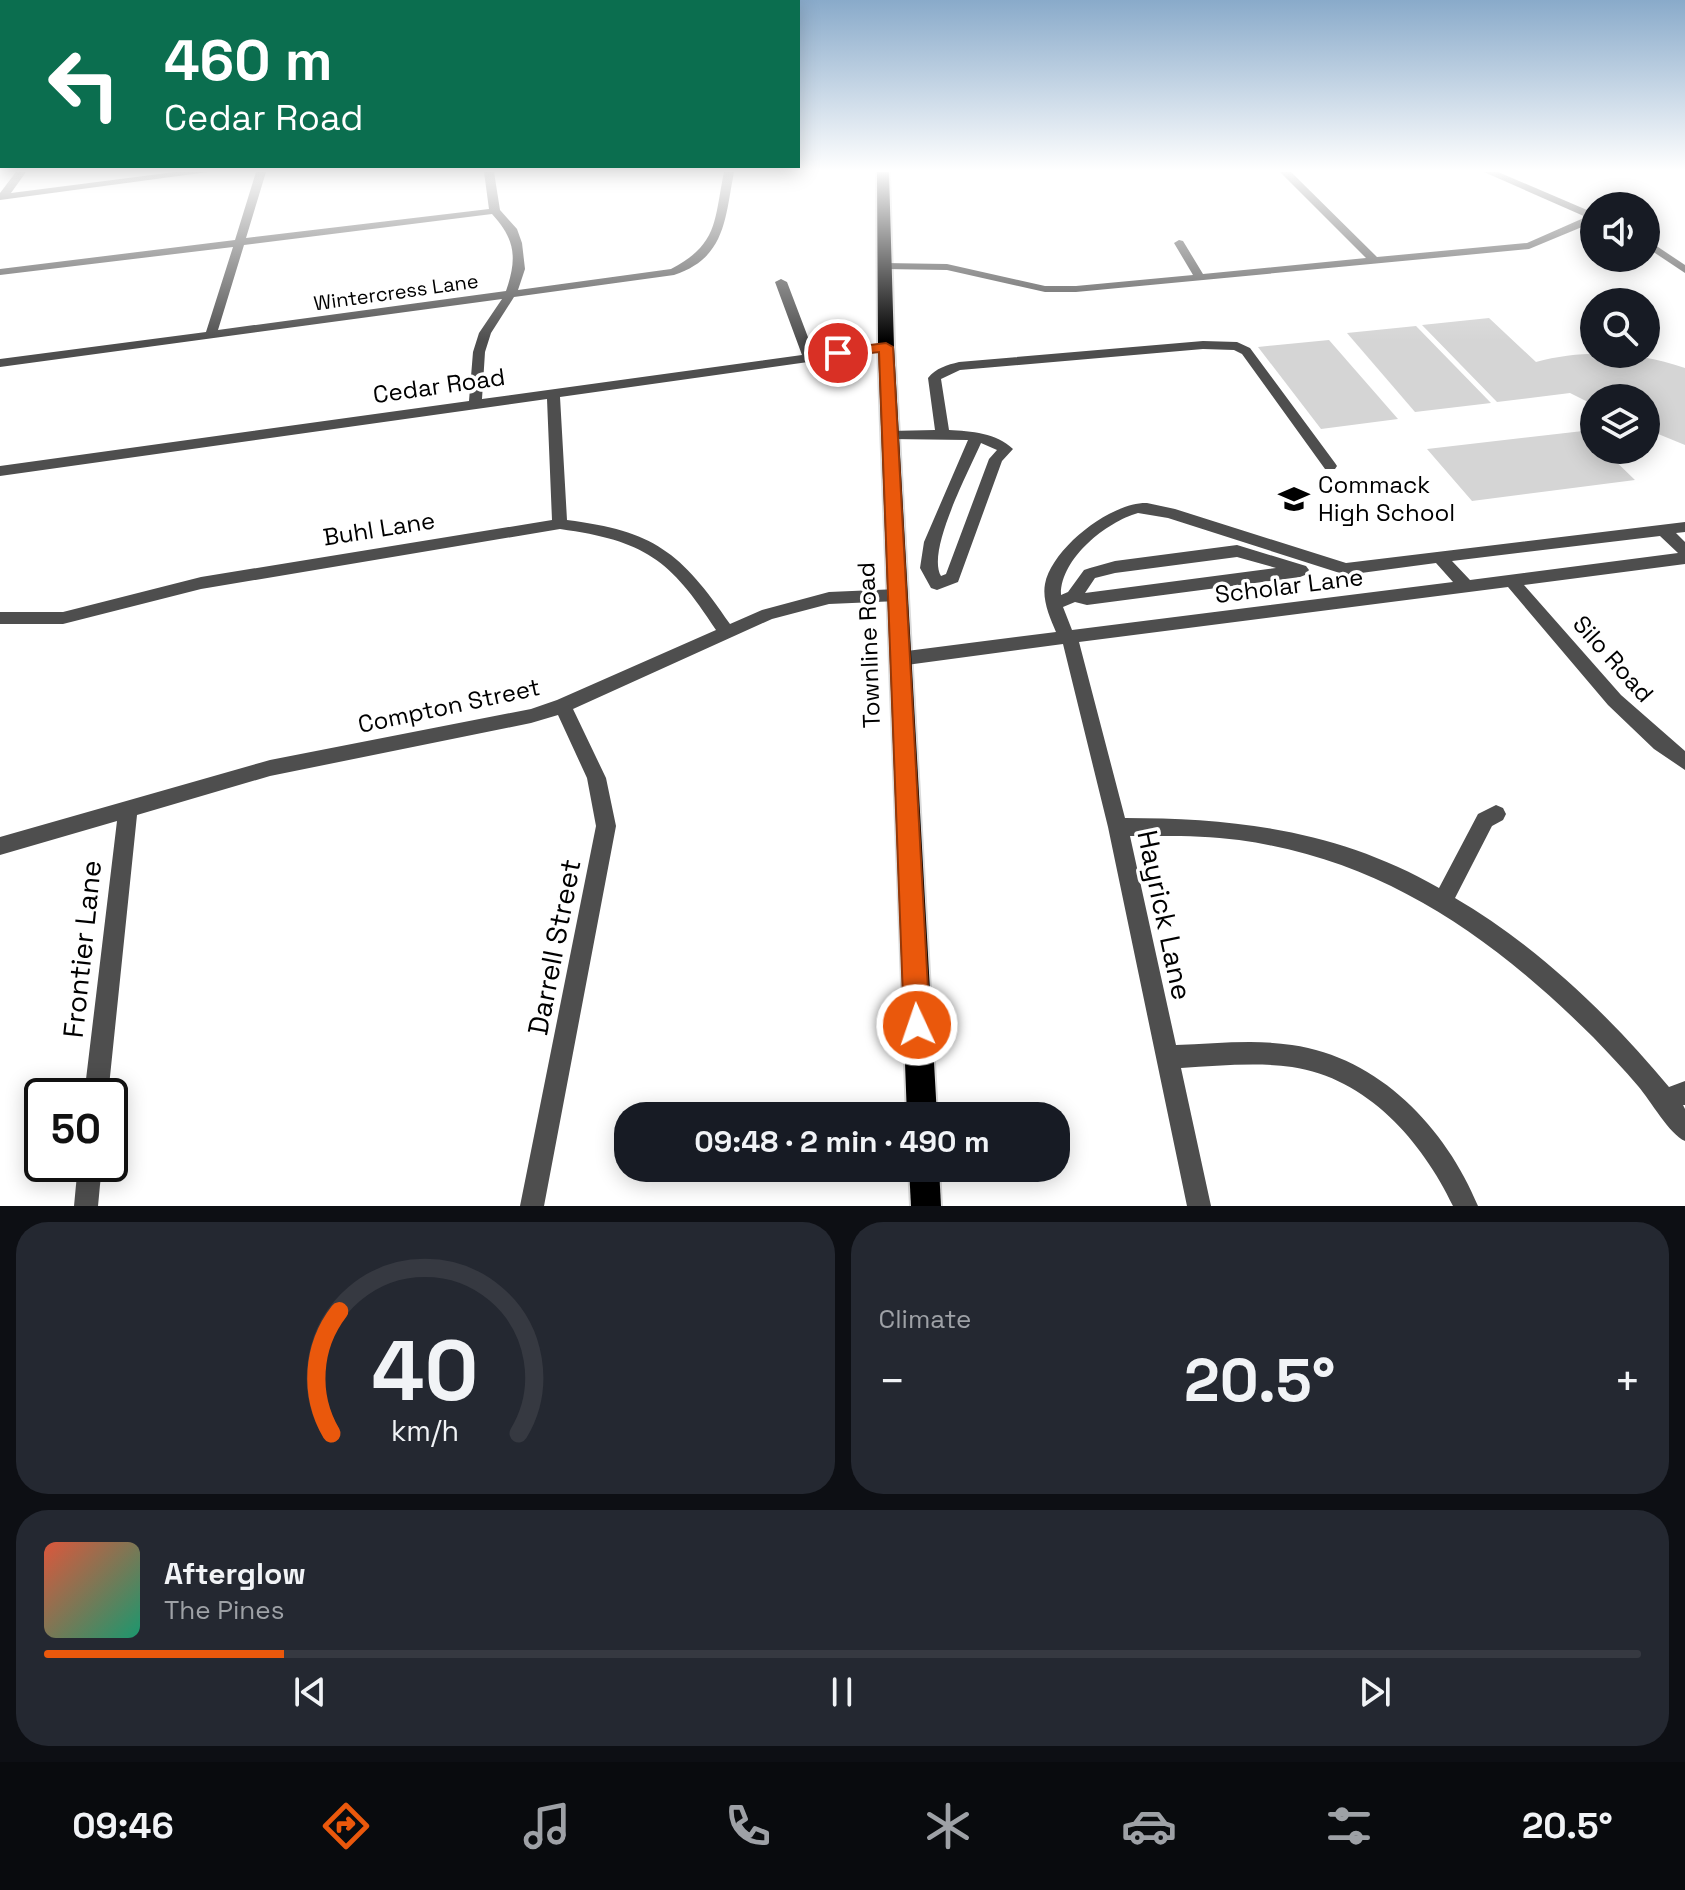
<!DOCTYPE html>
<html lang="en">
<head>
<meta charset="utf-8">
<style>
	body { margin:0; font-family:"Space Grotesk",sans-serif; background:#242831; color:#f1f3f6; height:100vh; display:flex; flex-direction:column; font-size:30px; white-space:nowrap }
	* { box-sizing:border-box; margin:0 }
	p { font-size:26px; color:#9ea1a6 }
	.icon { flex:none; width:44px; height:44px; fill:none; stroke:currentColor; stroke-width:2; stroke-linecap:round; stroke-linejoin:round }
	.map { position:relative; height:1206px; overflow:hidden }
	.panel { display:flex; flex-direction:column; gap:16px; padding:16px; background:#0d0f14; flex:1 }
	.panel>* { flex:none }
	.banner { position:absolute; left:0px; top:0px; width:800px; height:168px; box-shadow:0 4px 20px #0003; background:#0b6e4f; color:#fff; overflow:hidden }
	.controls { position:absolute; left:1580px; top:192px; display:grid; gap:16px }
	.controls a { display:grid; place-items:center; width:80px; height:80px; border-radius:50%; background:#171b24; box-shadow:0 4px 20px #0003; font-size:40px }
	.speed { position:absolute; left:24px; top:1078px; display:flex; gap:16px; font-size:40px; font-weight:700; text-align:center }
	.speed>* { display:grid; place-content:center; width:104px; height:104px; border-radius:50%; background:#171b24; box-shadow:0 4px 20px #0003; line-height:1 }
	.speed .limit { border:4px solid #111; border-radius:12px; background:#fff; color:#111 }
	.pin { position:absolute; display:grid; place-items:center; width:68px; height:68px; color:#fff; margin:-34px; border:4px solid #fff; border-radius:50%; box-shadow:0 2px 8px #0007 }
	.me { position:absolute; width:88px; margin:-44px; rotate:357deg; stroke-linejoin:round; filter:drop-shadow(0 0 6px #0008) }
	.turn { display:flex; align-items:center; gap:28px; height:168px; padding:0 32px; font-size:36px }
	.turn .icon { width:104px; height:104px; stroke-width:2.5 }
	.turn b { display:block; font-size:56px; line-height:68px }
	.big { font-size:60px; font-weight:700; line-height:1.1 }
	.panel .widget { flex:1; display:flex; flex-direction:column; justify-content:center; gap:12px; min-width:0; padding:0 28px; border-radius:32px; background:#242831 }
	.panel .dial { align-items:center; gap:0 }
	.dial svg { height:208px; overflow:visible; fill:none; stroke:#363941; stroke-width:7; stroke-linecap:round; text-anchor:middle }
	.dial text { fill:#f1f3f6; stroke:none }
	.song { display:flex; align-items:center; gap:24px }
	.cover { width:96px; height:96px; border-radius:12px; background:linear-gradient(135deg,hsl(10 70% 55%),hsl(160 70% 35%)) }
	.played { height:8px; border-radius:4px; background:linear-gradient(90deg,#ea580c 15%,#363941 15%) }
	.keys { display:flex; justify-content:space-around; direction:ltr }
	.heat { display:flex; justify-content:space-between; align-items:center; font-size:44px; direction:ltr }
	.panel .tiles { flex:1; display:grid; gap:16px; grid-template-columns:1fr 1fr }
	.widget:last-child { grid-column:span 2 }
	.trip { position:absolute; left:614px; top:1102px; width:456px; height:80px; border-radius:32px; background:#171b24; box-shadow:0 4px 20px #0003; font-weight:700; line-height:80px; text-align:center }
	.dock { display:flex; height:128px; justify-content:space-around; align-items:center; background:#090b0e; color:#9ea1a6 }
	.dock .icon { width:56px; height:56px }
	.dock .current { color:#ea580c }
	.dock b { font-size:36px; color:#f1f3f6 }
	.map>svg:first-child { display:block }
	.green { fill:#d5d5d5 }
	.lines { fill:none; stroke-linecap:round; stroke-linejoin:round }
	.major-casing { stroke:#dbdbdb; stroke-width:4 }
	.minor { fill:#4e4e4e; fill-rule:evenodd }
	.major { fill:#000; fill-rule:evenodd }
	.route { fill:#ea580c; stroke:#983908; stroke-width:2 }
	.labels { text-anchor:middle; stroke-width:7; stroke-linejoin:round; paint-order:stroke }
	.far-street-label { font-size:20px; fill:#000; stroke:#fff }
	.street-label { font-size:24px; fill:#000; stroke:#fff }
	.poi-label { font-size:24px; fill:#000; stroke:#fff; text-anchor:start }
	.near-street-label { font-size:28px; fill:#000; stroke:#fff }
</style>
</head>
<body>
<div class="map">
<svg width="1685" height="1206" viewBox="0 0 1685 1206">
	<rect width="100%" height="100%" fill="#fff"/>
	<g class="green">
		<path d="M1489 318 1536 362C1584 349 1638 352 1685 368V445L1646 429V398H1594V405L1570 393 1497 402 1422 325Z"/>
		<path d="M1416 326 1491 403 1415 412 1347 333Z"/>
		<path d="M1329 340 1398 419 1321 429 1258 347Z"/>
		<path d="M1583 431 1594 441V450H1604L1635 480 1472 501 1427 449Z"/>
	</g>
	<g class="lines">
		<g class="major-casing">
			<g id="major">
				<path d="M877 172H889L894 347 937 1116H907L878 347Z"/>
				<path d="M909 1168H939L941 1206H911Z"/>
			</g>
		</g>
		<g class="minor">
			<path d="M16 172H26L11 193 175 172H208L0 200V193Z"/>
			<path d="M256 172H266L246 238 489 209 484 172H494L500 210 517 229 522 243 525 269 518 290 671 269C719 244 714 220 724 172H734C725 218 726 258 674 275L514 297 491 333 485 352 482 399 802 355 775 282 781 279 787 282 814 353 886 343 892 347 886 351 560 397 567 520C654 531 681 552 730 624L762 610 829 592 898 589 906 595 898 601 829 604 772 619 573 709 606 778 616 826 544 1206H520L596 826 587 778 558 715 531 723 270 776 137 815 108 1096H84L117 821 0 855V837L270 760 531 709 557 700 716 630C670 559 645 541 560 529L201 589 63 624H0V612H63L201 577 552 520 547 399 0 476V466L469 401 473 352 479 333 502 299 0 367V359L206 332 233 247 0 275V269L235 240ZM492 214C516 240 517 259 506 291L218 330 244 245Z"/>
			<path d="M1280 172H1291L1377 257 1527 243 1586 217 1484 172H1498L1594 213V222L1529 249 1076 292H1045L947 270 884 269 878 266 884 263 947 264 1045 286H1076L1193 275 1174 243 1179 240 1183 241 1203 274 1366 258Z"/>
			<path d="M1646 239 1685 265V273L1646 247Z"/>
			<path d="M1203 341 1237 342 1250 348 1335 463 1337 466 1335 469H1325L1242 354 1234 350 1203 349 960 370 941 379 949 430C971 431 997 433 1013 449L1002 461 958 582 937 590 931 588 920 568 924 542 968 440 890 439 883 435 890 431 935 430 928 378C936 368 947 365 959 362ZM981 443 997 450 989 459 946 574 941 576C926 551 969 471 981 443Z"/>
			<path d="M1147 503 1175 509 1346 563 1685 522V532L1676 533 1685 542V564L1524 585 1621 695 1685 751V770L1654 749 1608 705 1508 587 1079 642 1125 818C1237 818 1340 831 1439 888L1478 814 1496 805 1503 808 1506 814 1503 820 1492 826 1455 898C1536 945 1609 1015 1669 1087L1685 1081V1105H1683L1685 1109V1141C1669 1134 1651 1101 1638 1086 1624 1069 1608 1053 1593 1037 1491 936 1384 860 1239 840 1203 835 1166 836 1130 836L1176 1045C1214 1044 1254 1039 1292 1045 1379 1057 1446 1128 1478 1206H1453C1422 1141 1367 1078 1292 1067 1255 1062 1218 1066 1181 1068L1211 1206H1187L1108 827 1063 644 899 666 893 664 891 659 893 654 899 652 1056 632C1050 618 1042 600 1045 584 1052 548 1111 502 1147 503ZM1138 513 1168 518 1346 575 1436 563 1453 582 1072 630 1063 607 1075 602 1087 605 1300 577 1305 575 1309 570 1306 566 1237 545 1115 561 1090 568 1084 570 1068 592 1061 595C1060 559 1106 522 1138 513ZM1660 536 1678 553 1470 580 1452 561ZM1237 557 1276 568 1085 593 1095 578 1115 573Z"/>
			<path d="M78 1164H102L98 1206H74Z"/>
		</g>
		<use href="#major" class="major"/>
	</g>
	<linearGradient id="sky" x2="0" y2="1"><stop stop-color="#89aaca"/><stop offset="0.5" stop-color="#fff"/><stop offset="1" stop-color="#fff" stop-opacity="0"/></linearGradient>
	<rect width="1685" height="341" fill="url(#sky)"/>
	<path class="route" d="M886 343 893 347 930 1025 926 1033 917 1037 908 1033 904 1025 879 352 838 357 831 353 838 349Z"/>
	<defs>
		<g id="school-bare" transform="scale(2.4)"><path d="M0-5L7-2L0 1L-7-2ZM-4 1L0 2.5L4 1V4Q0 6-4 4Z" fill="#000" stroke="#fff" stroke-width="2.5" paint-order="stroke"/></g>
	</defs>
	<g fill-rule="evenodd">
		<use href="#school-bare" x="1294" y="499"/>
	</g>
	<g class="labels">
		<g class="far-street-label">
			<text transform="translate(396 292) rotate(-8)" y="7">Wintercress Lane</text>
		</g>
		<g class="street-label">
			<text transform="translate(439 386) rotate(-8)" y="8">Cedar Road</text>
			<text transform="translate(379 529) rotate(-9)" y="8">Buhl Lane</text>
			<text transform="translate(1289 586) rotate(-7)" y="8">Scholar Lane</text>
			<text transform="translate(869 645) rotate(-92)" y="8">Townline Road</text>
			<text transform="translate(1613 659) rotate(48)" y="8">Silo Road</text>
			<text transform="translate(449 706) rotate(-12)" y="8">Compton Street</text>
		</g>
		<g class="poi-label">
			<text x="1318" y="493">Commack<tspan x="1318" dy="28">High School</tspan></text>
		</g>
		<g class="near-street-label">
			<text transform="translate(1165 915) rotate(78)" y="10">Hayrick Lane</text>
			<text transform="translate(554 947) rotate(-79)" y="10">Darrell Street</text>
			<text transform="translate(82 949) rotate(-84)" y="10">Frontier Lane</text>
		</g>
	</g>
</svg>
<div class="controls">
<a><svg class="icon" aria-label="sound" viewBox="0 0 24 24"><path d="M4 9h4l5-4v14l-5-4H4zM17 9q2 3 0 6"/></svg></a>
<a><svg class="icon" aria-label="search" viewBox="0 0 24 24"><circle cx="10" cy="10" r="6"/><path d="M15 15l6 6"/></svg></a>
<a><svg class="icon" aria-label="layers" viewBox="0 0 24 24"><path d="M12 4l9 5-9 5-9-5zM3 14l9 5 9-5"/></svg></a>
</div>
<div class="speed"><div class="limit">50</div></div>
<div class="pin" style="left:838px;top:353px;background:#d93025"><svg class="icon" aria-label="arrive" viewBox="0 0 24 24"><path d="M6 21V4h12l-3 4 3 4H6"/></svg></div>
<svg class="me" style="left:917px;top:1025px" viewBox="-20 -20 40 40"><circle r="17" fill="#ea580c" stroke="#fff" stroke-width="3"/><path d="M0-11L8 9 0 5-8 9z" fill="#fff"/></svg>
<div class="trip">09:48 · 2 min · 490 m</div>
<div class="banner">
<div class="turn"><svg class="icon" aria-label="left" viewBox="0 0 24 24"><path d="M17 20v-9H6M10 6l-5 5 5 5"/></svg><div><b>460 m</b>Cedar Road</div></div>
</div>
</div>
<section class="panel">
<div class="tiles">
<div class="widget dial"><svg viewBox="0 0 100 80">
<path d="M14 69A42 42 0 1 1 86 69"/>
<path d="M14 69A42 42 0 0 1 17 22" stroke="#ea580c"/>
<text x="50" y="56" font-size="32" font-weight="700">40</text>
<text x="50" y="72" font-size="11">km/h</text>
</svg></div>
<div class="widget"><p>Climate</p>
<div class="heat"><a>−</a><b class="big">20.5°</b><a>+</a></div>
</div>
<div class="widget">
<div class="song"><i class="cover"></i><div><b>Afterglow</b><p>The Pines</p></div></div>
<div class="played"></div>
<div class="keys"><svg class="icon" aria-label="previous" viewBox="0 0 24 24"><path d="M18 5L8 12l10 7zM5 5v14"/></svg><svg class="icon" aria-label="pause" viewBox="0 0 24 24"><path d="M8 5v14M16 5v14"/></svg><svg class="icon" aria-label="next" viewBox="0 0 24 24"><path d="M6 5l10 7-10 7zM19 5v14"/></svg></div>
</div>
</div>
</section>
<nav class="dock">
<b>09:46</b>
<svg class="icon current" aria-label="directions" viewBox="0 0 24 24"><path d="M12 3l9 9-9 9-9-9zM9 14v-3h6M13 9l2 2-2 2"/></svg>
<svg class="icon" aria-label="music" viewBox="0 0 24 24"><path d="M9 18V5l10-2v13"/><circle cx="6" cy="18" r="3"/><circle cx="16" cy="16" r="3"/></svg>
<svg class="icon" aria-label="phone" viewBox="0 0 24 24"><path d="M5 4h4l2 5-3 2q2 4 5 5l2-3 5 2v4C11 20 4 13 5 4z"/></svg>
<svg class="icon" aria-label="climate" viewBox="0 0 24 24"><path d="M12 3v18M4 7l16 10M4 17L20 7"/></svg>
<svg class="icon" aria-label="car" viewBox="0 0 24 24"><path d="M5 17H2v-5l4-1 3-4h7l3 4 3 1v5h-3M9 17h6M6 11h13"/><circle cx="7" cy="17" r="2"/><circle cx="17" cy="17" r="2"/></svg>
<svg class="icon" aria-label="filters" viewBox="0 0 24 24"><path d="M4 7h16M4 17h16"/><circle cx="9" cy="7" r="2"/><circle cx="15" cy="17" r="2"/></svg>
<b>20.5°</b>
</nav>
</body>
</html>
